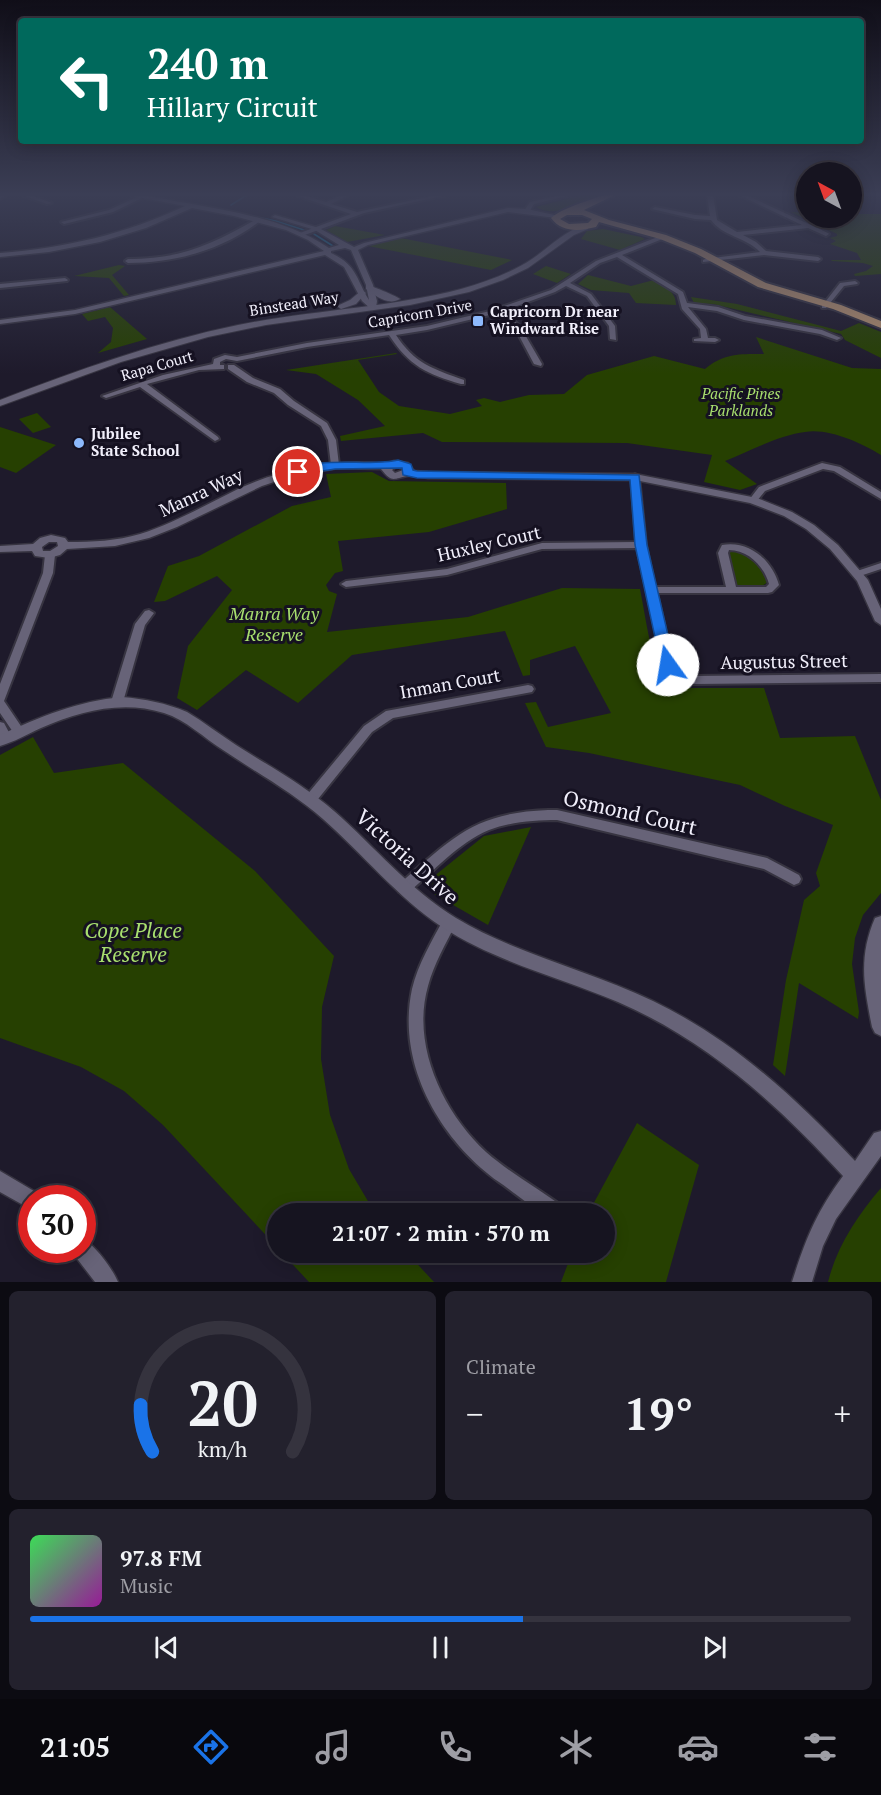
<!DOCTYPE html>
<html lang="en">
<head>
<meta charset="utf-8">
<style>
	body { margin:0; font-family:"PT Serif",serif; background:#23212d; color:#f1f3f6; height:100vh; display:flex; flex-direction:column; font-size:22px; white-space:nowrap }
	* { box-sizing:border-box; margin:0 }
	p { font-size:20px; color:#9e9ea5 }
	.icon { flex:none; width:33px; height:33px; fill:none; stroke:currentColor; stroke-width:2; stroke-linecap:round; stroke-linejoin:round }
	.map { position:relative; height:1282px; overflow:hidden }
	.side { display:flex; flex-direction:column; gap:9px; padding:9px; background:#0c0b12; flex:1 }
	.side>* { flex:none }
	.banner { position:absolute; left:18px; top:18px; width:846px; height:126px; border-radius:6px; box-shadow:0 3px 15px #0003,0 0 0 2px #35333e; background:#00695c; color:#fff; overflow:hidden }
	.needle { width:39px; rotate:319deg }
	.controls { position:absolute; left:796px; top:162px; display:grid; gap:12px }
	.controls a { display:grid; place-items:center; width:66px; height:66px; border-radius:50%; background:#161420; box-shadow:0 3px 15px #0003,0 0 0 2px #35333e; font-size:30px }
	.speed { position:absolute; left:18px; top:1185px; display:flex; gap:12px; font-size:30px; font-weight:700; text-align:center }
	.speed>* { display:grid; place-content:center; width:78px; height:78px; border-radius:50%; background:#161420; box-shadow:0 3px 15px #0003,0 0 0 2px #35333e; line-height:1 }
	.speed .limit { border:9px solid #d22; background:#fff; color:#111 }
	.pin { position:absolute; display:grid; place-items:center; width:51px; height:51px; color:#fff; margin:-26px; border:3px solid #fff; border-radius:50%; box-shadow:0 2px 6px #0007 }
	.me { position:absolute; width:66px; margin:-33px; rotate:347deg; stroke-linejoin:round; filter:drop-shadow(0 0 4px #0008) }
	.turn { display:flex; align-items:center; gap:21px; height:126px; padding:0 30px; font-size:27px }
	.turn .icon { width:78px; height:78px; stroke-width:2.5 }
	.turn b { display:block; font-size:42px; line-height:51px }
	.big { font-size:45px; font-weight:600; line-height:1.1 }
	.side .tile { flex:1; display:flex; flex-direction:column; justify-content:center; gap:9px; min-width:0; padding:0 21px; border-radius:9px; background:#23212d }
	.side .dial { align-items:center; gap:0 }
	.dial svg { height:156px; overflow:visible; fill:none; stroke:#35333e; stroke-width:7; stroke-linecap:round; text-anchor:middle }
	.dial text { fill:#f1f3f6; stroke:none }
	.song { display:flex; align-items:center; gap:18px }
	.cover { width:72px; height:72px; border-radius:9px; background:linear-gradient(135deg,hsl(130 70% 55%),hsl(300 70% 35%)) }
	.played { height:6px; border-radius:3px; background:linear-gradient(90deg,#1a73e8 60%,#35333e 60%) }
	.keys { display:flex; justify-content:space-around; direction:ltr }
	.heat { display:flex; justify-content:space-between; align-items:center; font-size:33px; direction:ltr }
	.side .tiles { flex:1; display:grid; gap:9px; grid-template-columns:1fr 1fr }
	.tile:last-child { grid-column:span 2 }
	.trip { position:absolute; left:267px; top:1203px; width:348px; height:60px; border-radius:30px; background:#161420; box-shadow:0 3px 15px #0003,0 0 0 2px #35333e; font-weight:600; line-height:60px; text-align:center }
	.tabs { display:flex; height:96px; justify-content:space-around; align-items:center; background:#09080d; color:#9e9ea5 }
	.tabs .icon { width:42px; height:42px }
	.tabs .selected { color:#1a73e8 }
	.tabs b { font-size:27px; color:#f1f3f6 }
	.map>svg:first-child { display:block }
	.green { fill:#264001 }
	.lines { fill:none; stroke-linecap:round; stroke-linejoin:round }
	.stream { stroke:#157097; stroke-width:1.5 }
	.minor-casing { stroke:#373441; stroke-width:4 }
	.tertiary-casing { stroke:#373441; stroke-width:3 }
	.secondary-casing { stroke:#373441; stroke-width:2 }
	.primary-casing { stroke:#373441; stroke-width:4 }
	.minor { fill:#676378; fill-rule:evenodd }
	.tertiary { fill:#676378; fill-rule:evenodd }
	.secondary { fill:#676378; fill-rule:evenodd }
	.primary { fill:#b18e6e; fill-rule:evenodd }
	.route { fill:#1a73e8; stroke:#114b97; stroke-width:1.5 }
	.poi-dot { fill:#8db9fc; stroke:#151121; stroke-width:2 }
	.labels { text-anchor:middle; stroke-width:6; stroke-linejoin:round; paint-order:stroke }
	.far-street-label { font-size:15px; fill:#f1effb; stroke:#151121 }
	.far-poi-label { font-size:15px; font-weight:bold; fill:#f1effb; stroke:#151121; text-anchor:start }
	.far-park-label { font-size:15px; font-style:italic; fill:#a8df6e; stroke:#151121 }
	.street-label { font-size:18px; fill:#f1effb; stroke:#151121 }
	.park-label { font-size:18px; font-style:italic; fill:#a8df6e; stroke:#151121 }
	.near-street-label { font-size:21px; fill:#f1effb; stroke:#151121 }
	.near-park-label { font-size:21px; font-style:italic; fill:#a8df6e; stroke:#151121 }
</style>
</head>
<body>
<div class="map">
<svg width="881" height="1282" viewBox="0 0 881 1282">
	<rect width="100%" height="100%" fill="#1e1a2b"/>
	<g class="green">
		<path d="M582 195H598C579 203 556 219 536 207Z"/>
		<path d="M791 212 807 213V218H852V214H881V274L855 276 854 274 866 271 873 266 863 263 832 261 831 260H861L857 253 830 244 836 241 830 238 837 236V234Z"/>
		<path d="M335 226 385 235 347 242 326 230Z"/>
		<path d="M603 229 641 237 645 239 620 250 581 239 587 231Z"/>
		<path d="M401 238 512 260 491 270 368 246Z"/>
		<path d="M119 265 125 266 112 275 129 295 124 296 109 278 74 276Z"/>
		<path d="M546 266 571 274 557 283 533 274Z"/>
		<path d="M588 275 631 286 654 280C665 287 676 291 676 305L636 303 629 293 591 290 578 284Z"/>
		<path d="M691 297 737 304 841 331 859 323 881 332V358L845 340 841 334 713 304 694 303Z"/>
		<path d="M110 307 147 339 98 353 111 342 113 328 105 317 88 321 82 314Z"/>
		<path d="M756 337 852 368 881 369V455C861 443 829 428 805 432 780 435 749 451 725 461L757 484 740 490 704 482 712 455 627 443 442 442 423 433 341 441 340 436 385 426 358 400 316 374 286 370 396 353 397 354 358 360 379 392 399 406 450 414 482 406 476 400 484 398 500 402 529 395 564 394 587 375 654 356 705 369C724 353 740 354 764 354Z"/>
		<path d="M37 413 51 427 33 433 19 419Z"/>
		<path d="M0 427 56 445 16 473 0 467Z"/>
		<path d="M372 472 389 481 506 483 507 509 429 532 338 541 343 571 335 573 326 585 329 591 337 594 327 632 468 617 562 588 640 589C644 608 651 658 660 672 667 681 679 686 689 688H764L780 738 855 736 881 800V893L863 915 855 938 852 964 859 1012 858 1019 799 983 785 1076 773 1065 786 980 804 900 820 886 816 873 833 825 785 806 740 785 589 753 546 747 525 703 536 702 548 727 611 713 575 646 530 660V675L523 676 505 631 352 655 298 703 246 670 197 710 177 698 188 646 232 590 217 576 165 601 154 602 168 566 199 556 292 506 331 497 326 474Z"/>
		<path d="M737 549C750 558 765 566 768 582L762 586H737L728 556 730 550Z"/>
		<path d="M33 737 54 773 123 763 255 871 334 956 322 1007 321 1059 330 1115 349 1169 375 1213 278 1214 277 1247 163 1125 124 1091 81 1067 0 1038V755Z"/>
		<path d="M531 827 488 925 434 894 430 883 433 877 484 836Z"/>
		<path d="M637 1123 699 1165 666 1282H561L572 1253 604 1252V1214L589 1213 590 1210Z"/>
		<path d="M881 1188V1282H828C837 1246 857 1216 881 1188Z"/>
		<path d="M282 1253H407L434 1282H309Z"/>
	</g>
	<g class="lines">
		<g class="stream">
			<path d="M231 205 247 195"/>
			<path d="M203 206 276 221 304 230"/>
			<path d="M314 234 333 246"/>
		</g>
		<g class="minor-casing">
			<g id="minor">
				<path d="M0 195H6L0 199Z"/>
				<path d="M22 195H30L52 203 47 204Z"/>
				<path d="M295 195H303L326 202 342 195H349L331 204 357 212 437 195H447L364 213 302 236 300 235V233L351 214Z"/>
				<path d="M561 195H571L534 204 529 212 524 211 530 202Z"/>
				<path d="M707 195H713L717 220 737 232 802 225 739 195H746L828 233 829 234 826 236 808 228 743 235 756 242 766 251 818 257 821 259 818 261 764 255 703 262V260L705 259 760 252C746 237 722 236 711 220L695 219 652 209 655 207 695 215 710 216Z"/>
				<path d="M139 196 144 197 113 212 64 224 61 222 109 210Z"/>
				<path d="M255 220 260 221C223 250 174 263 128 263L125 261 128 259C180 259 211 245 255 220Z"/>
				<path d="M663 235 665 236V238L622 255 683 292 687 303 718 307 745 316 822 330 841 338 837 340 820 334 744 320 717 311 688 307 706 329 708 338H715L719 340 715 342 694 341V339L701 338 700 329 682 309 678 294 617 257 600 263 570 283 591 294 615 326 616 340 610 339 609 326 587 296 566 286 555 292 503 311 520 326 542 364 541 366 534 364 515 328 498 313 427 330 396 335C414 363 433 369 464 380V384H461C427 374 409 366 389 335L307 347 237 361 226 359 220 362V365H224V369L199 370 147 384 218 437 219 439 215 441 140 387 106 398 102 396 163 375 213 364 214 359 225 355 237 357 307 343 427 326 490 311 551 290 596 261Z"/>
				<path d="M65 278 68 280 67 281 0 288V284Z"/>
				<path d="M855 281 858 283 857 284 844 286 826 308H822V306L840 283Z"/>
				<path d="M228 365H234L253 378 280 389 294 401 327 423 336 440 339 465 338 467H332L331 465 328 440 321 426 288 405 274 393 247 382 228 369Z"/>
				<path d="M822 463 840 467 881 492V499L834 471 823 469 765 491 756 502 753 503 749 500 759 487Z"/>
				<path d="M635 474 639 477 646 545 655 587H726L718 553 722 545C749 540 772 560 779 585L772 592 768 593H657L673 664 682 673 694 676 881 674V682L694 684 674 679 663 665 637 548 542 549 447 575 346 587 341 584 346 581 447 569 542 543 636 542 631 477ZM729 550C748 550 764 566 769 584L766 587H736L728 553Z"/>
				<path d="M50 552 55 555 53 573 4 701 25 732 23 735 19 736 15 735 0 713V684L43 573 45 555Z"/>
				<path d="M881 563V569L857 577 852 574 854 572Z"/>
				<path d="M149 610 154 613 145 625 123 702 121 705H113L111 702 135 624 145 611Z"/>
				<path d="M528 685 532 686 534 689 532 692 393 718 372 732 314 804 310 805 306 804 304 800 306 796 364 726 386 711Z"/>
				<path d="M0 722 4 723 12 738 10 741 6 743 2 741 0 738Z"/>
				<path d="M548 810H557L767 858 799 875 801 879 799 883 794 885 764 869 557 820C535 820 510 822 489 830 458 843 434 871 409 892L404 894 399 892 397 888 399 884C453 838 473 813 548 810Z"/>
				<path d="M449 917 454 918 456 923C446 944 434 963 428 986 411 1045 443 1112 486 1152 510 1173 539 1189 565 1208L567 1214C561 1214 551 1215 544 1214 537 1211 508 1188 499 1182 440 1140 396 1064 412 989 418 964 432 941 444 918Z"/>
			</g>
		</g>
		<g class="tertiary-casing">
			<g id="tertiary">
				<path d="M127 195C147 194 167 200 187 203 236 212 287 220 329 248L339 245 315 230 272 217 275 215 319 228 354 247 364 243 508 208 527 209 559 216 556 218 508 212 368 245 358 250 373 285 377 301 376 308 372 310 362 301 344 267 325 255 75 314 0 324V320L75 310 324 251 308 240 286 230 234 216 192 208 146 228 100 242 49 252 0 257V253C65 248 126 234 185 206ZM345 248 351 250 366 285 369 300C356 279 357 265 331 253V251Z"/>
				<path d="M394 461 408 463 414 471 428 472 635 474 757 498 792 512 814 525 838 545 868 580 881 609V625L875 621 857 581 830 549 806 529 784 516 750 503 635 480 428 478C422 477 413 475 407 476 393 479 392 483 381 469L338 468 292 476 262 486 177 527 149 538 115 546 67 549 60 555 49 558 35 556 32 551 0 552V546L33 544 40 538 51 535 65 538 68 542C92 542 117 541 140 534 175 523 207 504 240 488 287 467 336 459 387 464ZM396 467 402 468 403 470 395 473 392 470ZM49 542H57L58 546 50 551H43L42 547Z"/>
				<path d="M122 697C145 699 166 703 187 712 204 722 219 734 236 745 269 766 304 785 334 811 375 847 410 890 456 918 518 955 589 970 653 1001 732 1039 795 1097 855 1161L874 1133 881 1131V1156L836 1219 823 1246 812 1282H792C806 1238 816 1213 843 1176 778 1105 708 1041 618 1002 559 977 496 962 442 927 397 897 363 854 323 819 292 792 257 773 223 750 204 738 186 720 164 713 122 700 80 711 41 728 28 734 14 742 0 746V735C40 717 78 701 122 697Z"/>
				<path d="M881 916V1036L875 1033 872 1027C864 987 858 957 875 918Z"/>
				<path d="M0 1171 39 1194 41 1198H32V1210L0 1192Z"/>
				<path d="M82 1239C95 1244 113 1270 118 1282H95L75 1256 72 1250H82Z"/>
			</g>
		</g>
		<g class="secondary-casing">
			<g id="secondary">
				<path d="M585 225H588V229L574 235 528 268 503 280 469 292 410 305 266 325 208 337 121 362 0 406V400C78 370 156 342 238 325 312 310 388 308 461 289 486 282 511 273 532 259 550 247 564 231 585 225Z"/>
				<path d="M366 285C371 285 396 296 400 299 388 306 376 296 366 289Z"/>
				<path d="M362 290 366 293 356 304 341 309 337 306 350 300Z"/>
			</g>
		</g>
		<g class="primary-casing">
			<path id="primary" d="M604 195H615L584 210 609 220 666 235 701 249 766 283 841 305 881 321V328L833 309 758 287 695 253 660 239 599 222 596 227C580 231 562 233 551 218 562 208 588 201 604 195ZM567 215H582L592 219 588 223 569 224 560 219Z"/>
		</g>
		<use href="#minor" class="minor"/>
		<use href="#tertiary" class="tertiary"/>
		<use href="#secondary" class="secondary"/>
		<use href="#primary" class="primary"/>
	</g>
	<linearGradient id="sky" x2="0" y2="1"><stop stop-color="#100e18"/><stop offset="0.52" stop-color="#3b3e55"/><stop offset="1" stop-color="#3b3e55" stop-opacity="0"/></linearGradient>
	<rect width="881" height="374" fill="url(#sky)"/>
	<path class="route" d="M398 460 411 464 413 470 417 471 639 475 647 545 675 665 673 668 668 670 661 665 635 545 630 480 417 478 403 475 402 468 335 469 298 475 292 472C313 455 372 467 398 460Z"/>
	<g class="poi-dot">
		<rect x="472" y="315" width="12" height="12" rx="3"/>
		<circle cx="79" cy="443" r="6"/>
	</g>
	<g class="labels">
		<g class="far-street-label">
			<text transform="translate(294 304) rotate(-9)" y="5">Binstead Way</text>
			<text transform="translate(420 314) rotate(-10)" y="5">Capricorn Drive</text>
			<text transform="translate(157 366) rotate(-16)" y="5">Rapa Court</text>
		</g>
		<g class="far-poi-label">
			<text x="490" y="317">Capricorn Dr near<tspan x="490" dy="17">Windward Rise</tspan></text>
			<text x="91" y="439">Jubilee<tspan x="91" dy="17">State School</tspan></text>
		</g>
		<g class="far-park-label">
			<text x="741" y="399">Pacific Pines<tspan x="741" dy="17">Parklands</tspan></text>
		</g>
		<g class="street-label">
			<text transform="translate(201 493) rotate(-25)" y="6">Manra Way</text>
			<text transform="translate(489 544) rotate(-13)" y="6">Huxley Court</text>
			<text transform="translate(784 662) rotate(-1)" y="6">Augustus Street</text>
			<text transform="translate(450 684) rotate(-10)" y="6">Inman Court</text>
		</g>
		<g class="park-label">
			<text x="274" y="620">Manra Way<tspan x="274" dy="21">Reserve</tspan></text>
		</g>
		<g class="near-street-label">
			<text transform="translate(630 813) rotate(13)" y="7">Osmond Court</text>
			<text transform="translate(407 857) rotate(42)" y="7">Victoria Drive</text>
		</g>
		<g class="near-park-label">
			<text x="133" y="938">Cope Place<tspan x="133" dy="24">Reserve</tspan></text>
		</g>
	</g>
</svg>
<div class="controls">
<a><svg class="needle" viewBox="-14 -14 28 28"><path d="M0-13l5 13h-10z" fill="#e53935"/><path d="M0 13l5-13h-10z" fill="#9e9ea5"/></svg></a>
</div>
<div class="speed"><div class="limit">30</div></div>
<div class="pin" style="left:298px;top:472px;background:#d93025"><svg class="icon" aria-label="arrive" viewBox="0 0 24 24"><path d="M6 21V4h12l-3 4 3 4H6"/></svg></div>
<svg class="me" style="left:668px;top:665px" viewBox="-20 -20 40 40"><circle r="19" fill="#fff"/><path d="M0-13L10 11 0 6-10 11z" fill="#1a73e8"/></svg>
<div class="trip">21:07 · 2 min · 570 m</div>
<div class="banner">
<div class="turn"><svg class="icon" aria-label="left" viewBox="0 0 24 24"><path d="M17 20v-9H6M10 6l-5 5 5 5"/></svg><div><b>240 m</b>Hillary Circuit</div></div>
</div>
</div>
<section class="side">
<div class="tiles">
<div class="tile dial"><svg viewBox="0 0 100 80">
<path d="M14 69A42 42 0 1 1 86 69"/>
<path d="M14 69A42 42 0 0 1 8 45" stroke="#1a73e8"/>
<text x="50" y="56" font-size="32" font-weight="700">20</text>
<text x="50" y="72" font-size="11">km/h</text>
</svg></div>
<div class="tile"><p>Climate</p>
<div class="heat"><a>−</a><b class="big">19°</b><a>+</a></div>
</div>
<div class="tile">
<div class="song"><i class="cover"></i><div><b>97.8 FM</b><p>Music</p></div></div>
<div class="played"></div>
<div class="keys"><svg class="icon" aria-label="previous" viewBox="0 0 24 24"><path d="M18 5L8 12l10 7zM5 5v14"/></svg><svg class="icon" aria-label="pause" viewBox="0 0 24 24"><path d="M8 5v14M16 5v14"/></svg><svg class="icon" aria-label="next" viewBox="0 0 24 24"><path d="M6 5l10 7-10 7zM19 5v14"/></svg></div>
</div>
</div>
</section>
<nav class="tabs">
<b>21:05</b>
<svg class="icon selected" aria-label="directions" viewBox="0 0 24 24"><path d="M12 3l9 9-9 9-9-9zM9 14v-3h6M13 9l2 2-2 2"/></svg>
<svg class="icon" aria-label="music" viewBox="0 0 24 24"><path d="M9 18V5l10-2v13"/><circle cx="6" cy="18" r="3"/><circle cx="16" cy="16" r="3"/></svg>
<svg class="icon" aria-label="phone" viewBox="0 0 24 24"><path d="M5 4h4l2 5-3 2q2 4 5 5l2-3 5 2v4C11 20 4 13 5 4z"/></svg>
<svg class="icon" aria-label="climate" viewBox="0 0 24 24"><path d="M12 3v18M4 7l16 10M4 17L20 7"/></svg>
<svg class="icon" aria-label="car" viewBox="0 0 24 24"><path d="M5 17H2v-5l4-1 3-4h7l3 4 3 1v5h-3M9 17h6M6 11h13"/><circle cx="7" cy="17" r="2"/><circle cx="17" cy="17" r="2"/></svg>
<svg class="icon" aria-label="filters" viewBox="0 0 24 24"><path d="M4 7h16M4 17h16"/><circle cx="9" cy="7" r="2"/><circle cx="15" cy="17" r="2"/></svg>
</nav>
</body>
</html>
